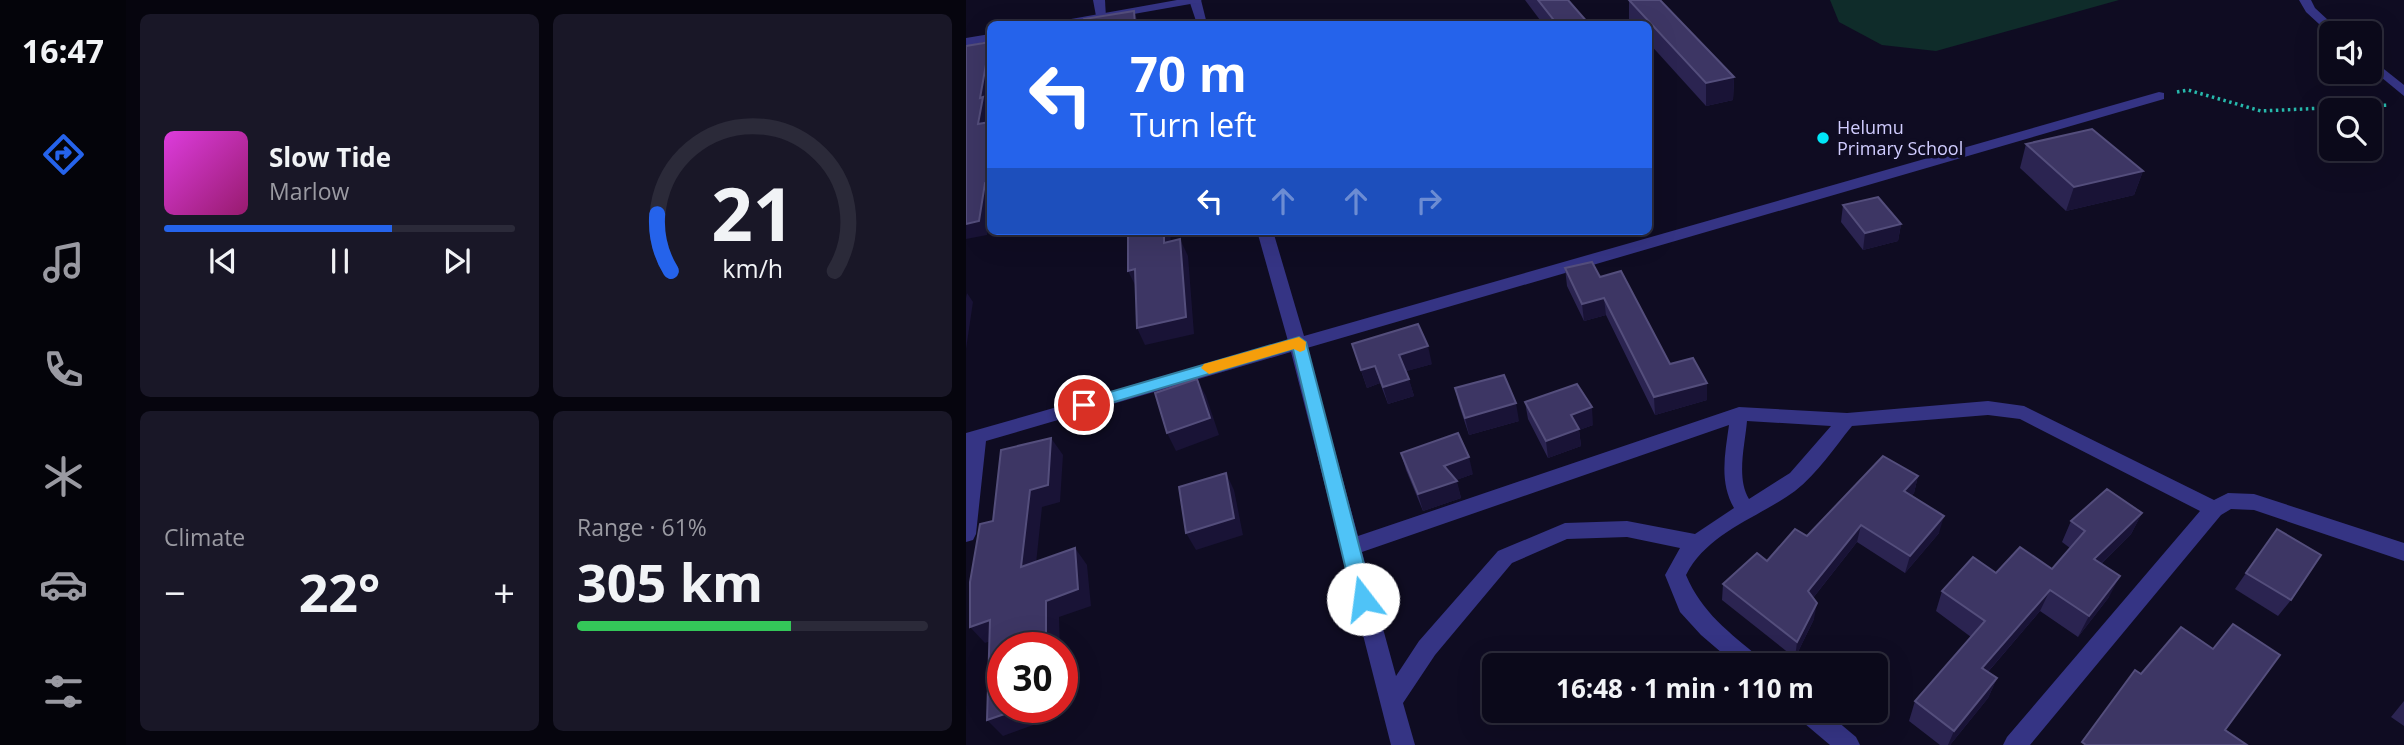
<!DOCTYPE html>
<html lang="en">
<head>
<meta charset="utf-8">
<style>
	body { margin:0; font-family:"Open Sans",sans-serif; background:#191727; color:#f1f3f6; height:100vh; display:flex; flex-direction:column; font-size:26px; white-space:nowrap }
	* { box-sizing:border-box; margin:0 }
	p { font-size:23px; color:#9a9aa2 }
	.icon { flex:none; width:38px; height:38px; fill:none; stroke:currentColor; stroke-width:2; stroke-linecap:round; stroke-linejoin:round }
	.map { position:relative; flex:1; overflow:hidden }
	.panel { display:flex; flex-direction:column; gap:14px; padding:14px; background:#06050e; width:840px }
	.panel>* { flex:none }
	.top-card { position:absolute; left:21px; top:21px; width:665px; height:214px; border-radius:10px; box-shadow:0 7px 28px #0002,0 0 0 2px #2b2a39; background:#2563eb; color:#fff; overflow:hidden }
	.controls { position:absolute; left:1353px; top:21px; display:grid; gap:14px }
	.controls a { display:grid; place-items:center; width:63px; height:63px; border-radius:10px; background:#0b091a; box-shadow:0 7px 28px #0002,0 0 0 2px #2b2a39; font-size:35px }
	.speed { position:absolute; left:21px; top:632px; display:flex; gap:14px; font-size:35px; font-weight:700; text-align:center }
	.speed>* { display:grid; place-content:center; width:91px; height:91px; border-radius:50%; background:#0b091a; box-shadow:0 7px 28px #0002,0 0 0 2px #2b2a39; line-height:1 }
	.speed .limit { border:10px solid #d22; background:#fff; color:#111 }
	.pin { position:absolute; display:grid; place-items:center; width:60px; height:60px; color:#fff; margin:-30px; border:4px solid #fff; border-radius:50%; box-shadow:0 2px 7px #0007 }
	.me { position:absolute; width:77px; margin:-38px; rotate:345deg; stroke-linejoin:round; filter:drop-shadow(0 0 5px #0008) }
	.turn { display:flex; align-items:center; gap:24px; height:147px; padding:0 28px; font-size:32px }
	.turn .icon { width:91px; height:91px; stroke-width:2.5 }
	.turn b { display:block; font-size:49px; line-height:60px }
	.lanes { display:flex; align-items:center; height:66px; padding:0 28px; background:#0003; justify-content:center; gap:35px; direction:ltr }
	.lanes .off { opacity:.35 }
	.big { font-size:52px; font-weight:700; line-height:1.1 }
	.panel .widget { flex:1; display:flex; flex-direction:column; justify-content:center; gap:10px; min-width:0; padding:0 24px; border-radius:10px; background:#191727 }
	.panel .dial { align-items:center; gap:0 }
	.dial svg { height:182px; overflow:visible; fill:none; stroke:#2b2a39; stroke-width:7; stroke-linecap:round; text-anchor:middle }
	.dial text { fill:#f1f3f6; stroke:none }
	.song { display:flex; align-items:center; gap:21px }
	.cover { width:84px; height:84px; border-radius:10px; background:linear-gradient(135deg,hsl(300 70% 55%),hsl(320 70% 35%)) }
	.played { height:7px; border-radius:4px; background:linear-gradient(90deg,#2563eb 65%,#2b2a39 65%) }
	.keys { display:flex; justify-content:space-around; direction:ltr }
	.heat { display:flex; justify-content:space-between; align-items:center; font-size:38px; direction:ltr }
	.charge { height:10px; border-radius:5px; background:linear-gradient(90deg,#34c759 61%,#2b2a39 0) }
	.panel .tiles { flex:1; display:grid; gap:14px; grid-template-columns:repeat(2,1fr) }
	.trip { position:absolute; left:516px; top:653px; width:406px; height:70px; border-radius:10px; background:#0b091a; box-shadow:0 7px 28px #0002,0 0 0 2px #2b2a39; font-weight:700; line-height:70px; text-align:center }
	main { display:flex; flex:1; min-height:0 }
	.tabs { display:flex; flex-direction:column; width:126px; justify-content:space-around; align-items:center; background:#04040a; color:#9a9aa2 }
	.tabs .icon { width:49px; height:49px }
	.tabs .current { color:#2563eb }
	.tabs b { font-size:32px; color:#f1f3f6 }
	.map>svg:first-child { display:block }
	.green { fill:#0f2c2a }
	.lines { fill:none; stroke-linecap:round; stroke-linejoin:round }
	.path { stroke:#27b9ac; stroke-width:3.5; stroke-dasharray:2.5 3.5; stroke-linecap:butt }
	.minor { fill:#353484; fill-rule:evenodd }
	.tertiary { fill:#353484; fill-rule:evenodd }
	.wall { fill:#2b2451 }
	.shaded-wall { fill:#191336 }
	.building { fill:#3d3664; stroke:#544e7c; stroke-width:2 }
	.route { fill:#4fc3f7; stroke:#337fa1; stroke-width:2 }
	.slow { fill:#f59e0b }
	.poi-dot { fill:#00e7f8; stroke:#0f0c22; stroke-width:2.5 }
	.labels { text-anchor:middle; stroke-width:7; stroke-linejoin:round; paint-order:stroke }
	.far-poi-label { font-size:18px; fill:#d1cdff; stroke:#0f0c22; text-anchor:start }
</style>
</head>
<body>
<main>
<nav class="tabs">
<b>16:47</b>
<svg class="icon current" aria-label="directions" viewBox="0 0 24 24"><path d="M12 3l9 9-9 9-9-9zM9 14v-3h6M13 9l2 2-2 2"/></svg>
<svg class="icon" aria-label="music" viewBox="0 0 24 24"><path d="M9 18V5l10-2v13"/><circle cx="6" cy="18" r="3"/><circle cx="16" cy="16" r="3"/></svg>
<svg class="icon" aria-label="phone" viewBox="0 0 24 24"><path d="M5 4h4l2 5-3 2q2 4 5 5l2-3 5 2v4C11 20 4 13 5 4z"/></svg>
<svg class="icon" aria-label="climate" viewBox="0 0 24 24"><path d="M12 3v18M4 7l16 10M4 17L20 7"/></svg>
<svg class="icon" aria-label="car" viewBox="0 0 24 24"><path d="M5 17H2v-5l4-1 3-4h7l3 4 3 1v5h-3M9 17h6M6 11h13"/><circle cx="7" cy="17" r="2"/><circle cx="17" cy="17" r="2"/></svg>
<svg class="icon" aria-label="filters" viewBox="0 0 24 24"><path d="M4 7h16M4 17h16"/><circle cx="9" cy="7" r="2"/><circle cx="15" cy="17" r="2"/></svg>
</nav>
<section class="panel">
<div class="tiles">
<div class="widget">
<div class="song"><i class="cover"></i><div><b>Slow Tide</b><p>Marlow</p></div></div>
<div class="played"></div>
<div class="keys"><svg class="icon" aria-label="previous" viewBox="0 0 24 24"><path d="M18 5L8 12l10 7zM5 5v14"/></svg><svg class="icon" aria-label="pause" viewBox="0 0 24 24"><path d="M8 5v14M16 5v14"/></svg><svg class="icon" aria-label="next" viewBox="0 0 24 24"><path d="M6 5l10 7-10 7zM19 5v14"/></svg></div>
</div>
<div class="widget dial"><svg viewBox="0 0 100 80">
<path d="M14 69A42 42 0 1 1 86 69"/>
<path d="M14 69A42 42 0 0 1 8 44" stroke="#2563eb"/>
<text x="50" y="56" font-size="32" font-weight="700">21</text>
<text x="50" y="72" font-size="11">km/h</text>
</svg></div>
<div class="widget"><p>Climate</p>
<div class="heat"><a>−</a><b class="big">22°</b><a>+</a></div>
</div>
<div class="widget"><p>Range · 61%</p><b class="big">305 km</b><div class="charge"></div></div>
</div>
</section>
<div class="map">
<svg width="1438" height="745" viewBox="0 0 1438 745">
	<rect width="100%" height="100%" fill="#0f0c22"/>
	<path class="green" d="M864 0H1153L970 51 916 45 873 22Z"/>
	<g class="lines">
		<path class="path" d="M1211 92 1222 90 1295 111 1423 105"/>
		<g class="minor">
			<path d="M127 0H139L140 18 130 16Z"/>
			<path d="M223 0H235L241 24H231Z"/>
			<path d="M1333 0H1345L1349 8 1376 33 1365 35 1340 12Z"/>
			<path d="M1404 58 1438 85V96L1404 68Z"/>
			<path d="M1193 92 1198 93V99L341 348 392 536 773 407 881 413 1022 401 1058 406 1248 500 1262 493 1288 494 1438 543V561L1288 510 1265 509 1255 515 1064 745H1037L1041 737 1234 511 1054 419 1022 415 886 426C868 448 852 473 829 491 792 518 742 532 720 575 736 613 763 632 794 658L797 665H770L735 635 714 612 699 575 714 548 661 537 601 539 546 563 469 655 437 703 449 745H425L325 352 20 441 10 534 7 540 0 542V433L322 341 291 231H307L338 336ZM781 421 865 426 824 473 783 499C770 478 779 445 781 421ZM763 425C759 454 753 482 768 508L729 534 661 521 599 523 532 551 453 641 430 676 396 552Z"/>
			<path d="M829 710H858L890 737 894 745H864L832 718Z"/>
		</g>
		<g class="tertiary">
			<path d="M211 0H236L230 3 111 24H88L94 21Z"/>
			<path d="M24 34V41L0 46V38Z"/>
		</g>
	</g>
	<g class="wall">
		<path d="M559 0H602L623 24H577Z"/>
		<path d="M663 0 768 77 767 100 740 106 682 42V24H667L663 21Z"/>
		<path d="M1060 144 1177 171 1168 195 1100 211 1054 168Z"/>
		<path d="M877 205 935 224 932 241 897 250 875 222Z"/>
		<path d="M599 268 634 277 704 364 741 383V400L689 415 640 315 618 321 601 286Z"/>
		<path d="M386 344 466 364 440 371 448 396 422 404 414 383 401 388Z"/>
		<path d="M489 388 553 421 503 435 493 405Z"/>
		<path d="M559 402 627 425 613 430 615 446 582 458 562 419Z"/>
		<path d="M435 453 507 474 490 480 495 498 457 511 440 470Z"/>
		<path d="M952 476 948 493 945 496 973 533 939 573 891 542 847 598 848 619 829 658 756 600 757 584 801 561 841 536Z"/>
		<path d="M1176 513 1165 534 1135 564 1143 597 1112 637 1074 611 1022 672 1031 678 1022 698 984 745H974L943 721 949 701 1005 637 970 611 976 591 1086 569 1104 548 1096 542 1105 521Z"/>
		<path d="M1280 573 1325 600 1312 616 1269 589Z"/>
		<path d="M1438 701V726L1425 717Z"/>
	</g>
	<g class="shaded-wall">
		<path d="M168 11 173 24H169Z"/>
		<path d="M24 42V86L21 105 24 110 20 137 12 124 14 98Z"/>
		<path d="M768 77 767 100 740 106V83Z"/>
		<path d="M1177 171 1168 195 1100 211 1108 187Z"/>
		<path d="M24 182V212L21 235 0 239V224L19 183Z"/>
		<path d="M935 224 932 241 897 250 899 233Z"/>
		<path d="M198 231H204L206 259 198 243Z"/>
		<path d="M214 239 222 256 228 334 179 345 171 328Z"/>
		<path d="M169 269 170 287 162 271Z"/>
		<path d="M1 293 7 302 0 349V298Z"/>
		<path d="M638 298 640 315 618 321 616 304Z"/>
		<path d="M462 346 466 364 438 372 433 355Z"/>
		<path d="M409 366 414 383 401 388 395 370Z"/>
		<path d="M231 379 240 396 253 435 210 451 201 433Z"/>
		<path d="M443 379 448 396 422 404 417 387Z"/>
		<path d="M741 383V400L689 415 688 397Z"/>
		<path d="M550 403 553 421 503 435 499 418Z"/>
		<path d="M626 407 627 425 613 430 615 446 582 458 580 441 605 415Z"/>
		<path d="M85 438 97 455 94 502 76 507 68 583 55 567 64 490Z"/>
		<path d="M503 457 507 474 482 483 478 466Z"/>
		<path d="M260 473 268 490 277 535 230 550 220 533Z"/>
		<path d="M952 476 948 493 934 509 938 491Z"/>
		<path d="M491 481 495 498 457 511 452 494Z"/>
		<path d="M1176 513 1165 534 1117 581 1128 559Z"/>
		<path d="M978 516 973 533 939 573 944 556Z"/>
		<path d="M895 525 891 542 839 608 842 591Z"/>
		<path d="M109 548 121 565 125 606 93 617 94 648H80V601Z"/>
		<path d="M1154 576 1143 597 1112 637 1123 616Z"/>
		<path d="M1084 590 1074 611 1008 688 1016 668Z"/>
		<path d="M851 603 848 619 829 658 831 642Z"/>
		<path d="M24 620 39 636 19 643 4 627Z"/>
		<path d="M1031 678 1022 698 984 745H982L988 731Z"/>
		<path d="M59 707H95V715L37 736 21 720Z"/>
	</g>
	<g class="building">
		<path d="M572 0H602L623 24H591Z"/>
		<path d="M663 0H694L768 77 740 83Z"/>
		<path d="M168 11 169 24H118V19Z"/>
		<path d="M24 42 14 98 17 97 12 124 24 122V182L19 183 13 221 0 224V46Z"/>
		<path d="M1126 129 1177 171 1108 187 1060 144Z"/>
		<path d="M912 197 935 224 899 233 877 205Z"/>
		<path d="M162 231H198V243L214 239 220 317 171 328 169 269 162 271Z"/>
		<path d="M626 262 634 277 655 271 704 364 727 358 741 383 688 397 638 298 616 304 599 268Z"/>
		<path d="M452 324 462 346 433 355 443 379 417 387 409 366 395 370 386 344Z"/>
		<path d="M538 375 550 403 499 418 489 388Z"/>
		<path d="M231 379 244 418 201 433 189 393Z"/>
		<path d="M611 384 626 407 605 415 613 429 580 441 559 402Z"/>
		<path d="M492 433 503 457 478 466 491 481 452 494 435 453Z"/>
		<path d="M85 438 82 485 64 490 55 567 109 548 112 589 80 601V648H37V707H59L21 720 24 620 4 627V582L14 524 27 521 35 450Z"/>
		<path d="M917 456 952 476 938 491 978 516 944 556 895 525 842 591 851 603 831 642 757 584 791 553 801 561 829 529 841 536Z"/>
		<path d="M260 473 268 518 220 533 213 487Z"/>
		<path d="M1141 489 1176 513 1128 559 1154 576 1123 616 1084 590 1016 668 1031 678 988 731 949 701 1019 621 976 591 1007 557 1030 573 1054 547 1086 569 1119 531 1105 521Z"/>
		<path d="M1311 529 1355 555 1325 600 1280 573Z"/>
		<path d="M1267 624 1314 655 1259 730 1281 745H1120L1116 742 1169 670 1175 674 1215 627 1247 649Z"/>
	</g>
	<path class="route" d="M333 337 340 342 407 599 404 605 397 608 390 605 387 599 327 349 118 411 110 405 113 401Z"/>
	<path class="slow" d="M333 337 340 342 339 350 334 352 328 349 243 374 235 368 238 364Z"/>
	<circle class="poi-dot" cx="857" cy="138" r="7"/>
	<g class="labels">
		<g class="far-poi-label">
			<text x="871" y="134">Helumu<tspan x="871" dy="21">Primary School</tspan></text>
		</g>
	</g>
</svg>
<div class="controls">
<a><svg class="icon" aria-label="sound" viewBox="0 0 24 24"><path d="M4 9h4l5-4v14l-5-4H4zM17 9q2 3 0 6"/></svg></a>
<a><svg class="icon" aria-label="search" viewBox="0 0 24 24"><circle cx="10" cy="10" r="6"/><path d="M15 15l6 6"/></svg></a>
</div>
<div class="speed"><div class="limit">30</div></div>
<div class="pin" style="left:118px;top:405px;background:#d93025"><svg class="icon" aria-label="arrive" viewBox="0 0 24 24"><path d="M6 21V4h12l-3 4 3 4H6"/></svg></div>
<svg class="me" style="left:397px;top:599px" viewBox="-20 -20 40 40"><circle r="19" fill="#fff"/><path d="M0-13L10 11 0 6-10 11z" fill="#4fc3f7"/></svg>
<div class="trip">16:48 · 1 min · 110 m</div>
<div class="top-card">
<div class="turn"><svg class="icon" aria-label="left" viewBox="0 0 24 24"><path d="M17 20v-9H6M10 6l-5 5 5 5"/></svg><div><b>70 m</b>Turn left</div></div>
<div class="lanes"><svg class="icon" aria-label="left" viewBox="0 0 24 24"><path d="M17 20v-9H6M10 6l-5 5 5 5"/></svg><svg class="icon off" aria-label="ahead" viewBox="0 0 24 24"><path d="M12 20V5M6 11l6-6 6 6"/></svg><svg class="icon off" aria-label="ahead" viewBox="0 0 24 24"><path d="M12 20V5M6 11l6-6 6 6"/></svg><svg class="icon off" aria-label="right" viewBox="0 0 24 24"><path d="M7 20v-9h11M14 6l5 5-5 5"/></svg></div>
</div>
</div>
</main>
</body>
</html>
